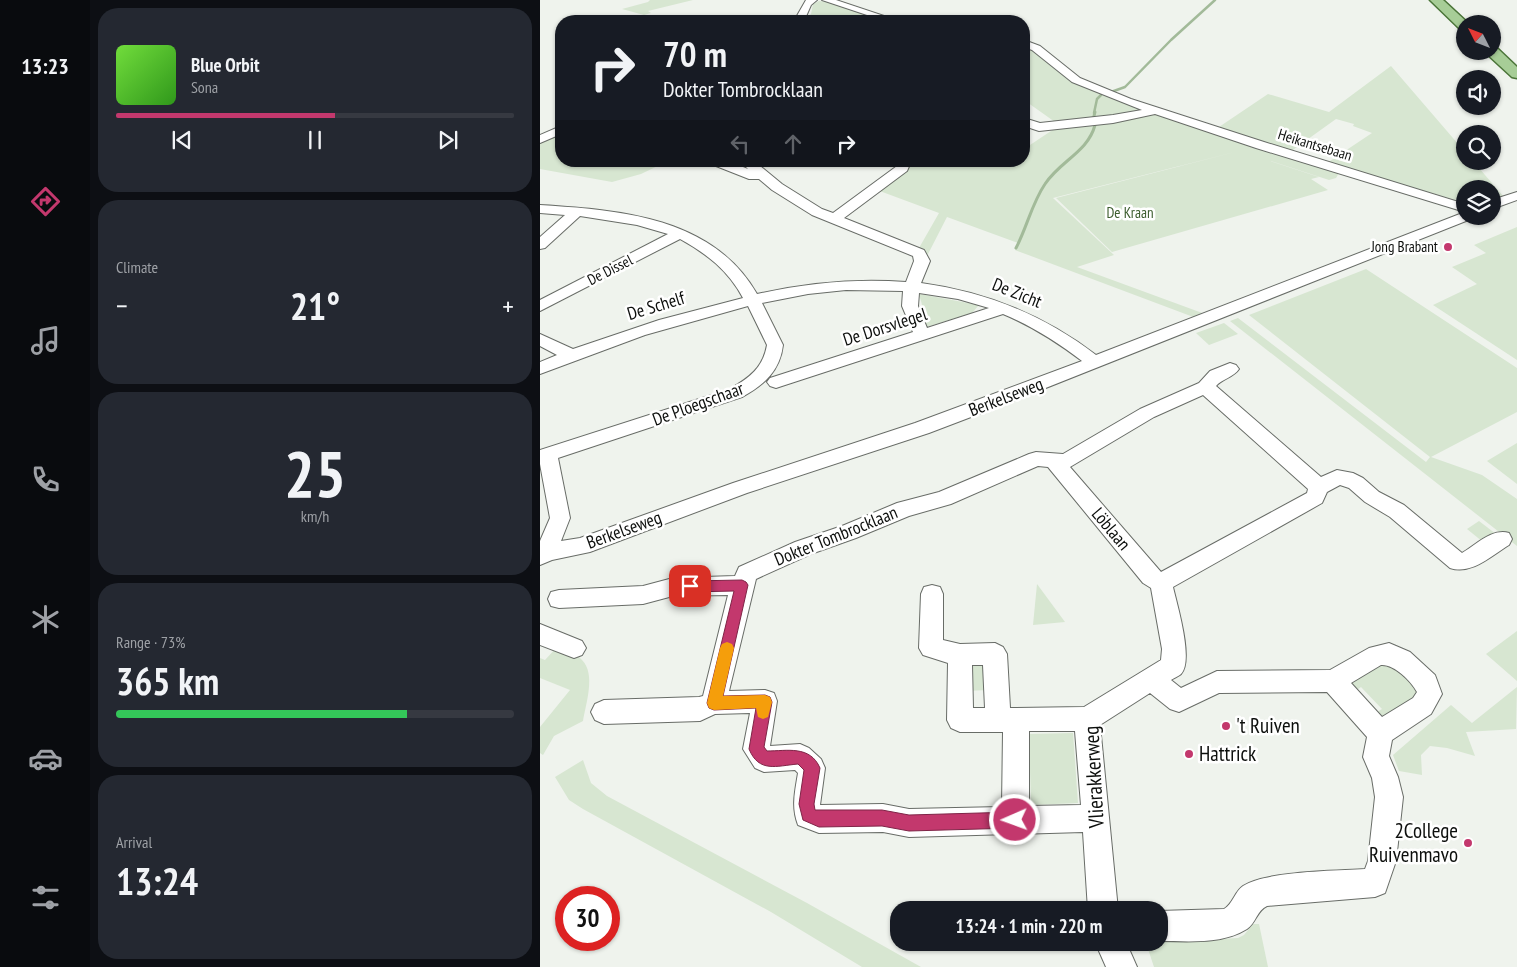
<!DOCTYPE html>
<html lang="en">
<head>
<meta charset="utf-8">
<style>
	body { margin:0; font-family:"PT Sans Narrow",sans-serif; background:#242831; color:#f1f3f6; height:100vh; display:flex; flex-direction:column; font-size:19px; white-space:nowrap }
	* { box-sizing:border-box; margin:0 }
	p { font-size:16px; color:#9ea1a6 }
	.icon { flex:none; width:28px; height:28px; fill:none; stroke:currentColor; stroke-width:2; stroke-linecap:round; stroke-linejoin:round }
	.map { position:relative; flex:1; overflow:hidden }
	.details { display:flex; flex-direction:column; gap:8px; padding:8px; background:#0d0f14; width:450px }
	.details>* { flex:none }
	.top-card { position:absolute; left:15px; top:15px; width:475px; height:152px; border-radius:20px; box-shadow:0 1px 4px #0004; background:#171b24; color:#f1f3f6; overflow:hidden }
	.needle { width:32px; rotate:312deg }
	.fabs { position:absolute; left:916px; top:15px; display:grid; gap:10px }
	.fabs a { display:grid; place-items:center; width:45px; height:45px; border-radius:50%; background:#171b24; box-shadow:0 1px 4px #0004; font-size:25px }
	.speed { position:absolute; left:15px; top:886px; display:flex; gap:10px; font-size:25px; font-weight:700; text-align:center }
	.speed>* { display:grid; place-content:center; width:65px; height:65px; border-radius:50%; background:#171b24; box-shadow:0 1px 4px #0004; line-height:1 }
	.speed .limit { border:8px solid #d22; background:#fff; color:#111 }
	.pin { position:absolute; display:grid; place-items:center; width:42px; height:42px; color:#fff; margin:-21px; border-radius:10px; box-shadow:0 2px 8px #0006 }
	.me { position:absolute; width:55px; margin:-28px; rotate:268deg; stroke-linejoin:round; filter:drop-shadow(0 0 4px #0008) }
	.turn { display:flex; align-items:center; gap:18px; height:105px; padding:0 25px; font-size:22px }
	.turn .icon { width:65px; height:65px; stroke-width:2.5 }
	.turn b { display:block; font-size:35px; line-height:42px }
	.lanes { display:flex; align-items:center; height:48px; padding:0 25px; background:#0003; justify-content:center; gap:25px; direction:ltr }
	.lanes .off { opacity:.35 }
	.big { font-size:38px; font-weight:600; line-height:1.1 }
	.details .card { flex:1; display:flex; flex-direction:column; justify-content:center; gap:8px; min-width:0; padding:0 18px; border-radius:20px; background:#242831 }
	.details .dial { align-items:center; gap:0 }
	.dial b { font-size:65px; line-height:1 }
	.song { display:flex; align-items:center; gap:15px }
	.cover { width:60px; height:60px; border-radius:8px; background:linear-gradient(135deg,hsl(100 70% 55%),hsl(110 70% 35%)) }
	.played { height:5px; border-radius:2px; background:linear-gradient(90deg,#c3386d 55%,#363941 55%) }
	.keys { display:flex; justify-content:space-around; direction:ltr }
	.heat { display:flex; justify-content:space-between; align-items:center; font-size:28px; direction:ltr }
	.charge { height:8px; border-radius:4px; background:linear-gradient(90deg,#34c759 73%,#363941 0) }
	.trip { position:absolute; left:350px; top:901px; width:278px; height:50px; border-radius:20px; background:#171b24; box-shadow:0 1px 4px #0004; font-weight:600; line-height:50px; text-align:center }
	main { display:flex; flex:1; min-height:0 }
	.tabs { display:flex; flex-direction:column; width:90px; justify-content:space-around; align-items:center; background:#090b0e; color:#9ea1a6 }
	.tabs .icon { width:35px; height:35px }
	.tabs .on { color:#c3386d }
	.tabs b { font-size:22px; color:#f1f3f6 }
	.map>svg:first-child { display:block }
	.green { fill:#d7e6d1 }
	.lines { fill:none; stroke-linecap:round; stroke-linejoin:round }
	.stream-far1 { stroke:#a2ba99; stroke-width:2.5 }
	.stream { stroke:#a2ba99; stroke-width:3 }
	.minor-casing { stroke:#686c67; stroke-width:2 }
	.major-casing { stroke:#4b7539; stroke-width:3 }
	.minor { fill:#fff; fill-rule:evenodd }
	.major { fill:#a7cd97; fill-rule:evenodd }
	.route { fill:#c3386d; stroke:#7f2447 }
	.slow { fill:#f59e0b }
	.poi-dot { fill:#c3386d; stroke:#fff; stroke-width:2 }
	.labels { text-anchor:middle; stroke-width:5; stroke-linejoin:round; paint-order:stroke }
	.far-street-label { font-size:15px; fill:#0d0f0d; stroke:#fff }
	.far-park-label { font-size:15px; fill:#3c5d2e; stroke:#fff }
	.far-poi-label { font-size:15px; fill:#0d0f0d; stroke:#fff; text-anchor:end }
	.street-label { font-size:18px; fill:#0d0f0d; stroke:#fff }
	.near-poi-label { font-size:21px; fill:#0d0f0d; stroke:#fff; text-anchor:start }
	.near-street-label { font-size:21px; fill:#0d0f0d; stroke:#fff }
</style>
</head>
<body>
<main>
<nav class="tabs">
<b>13:23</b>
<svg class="icon on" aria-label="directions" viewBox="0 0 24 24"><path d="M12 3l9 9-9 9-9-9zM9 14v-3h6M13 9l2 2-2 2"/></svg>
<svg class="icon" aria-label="music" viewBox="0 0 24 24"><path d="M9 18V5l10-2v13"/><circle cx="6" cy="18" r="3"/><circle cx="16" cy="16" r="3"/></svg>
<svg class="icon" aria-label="phone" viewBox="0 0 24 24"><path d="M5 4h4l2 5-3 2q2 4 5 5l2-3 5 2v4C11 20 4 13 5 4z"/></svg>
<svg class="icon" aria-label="climate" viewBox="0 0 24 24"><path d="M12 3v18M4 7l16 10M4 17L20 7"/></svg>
<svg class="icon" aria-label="car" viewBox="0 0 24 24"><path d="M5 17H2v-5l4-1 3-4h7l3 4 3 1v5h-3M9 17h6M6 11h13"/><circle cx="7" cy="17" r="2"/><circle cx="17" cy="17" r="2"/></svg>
<svg class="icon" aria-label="filters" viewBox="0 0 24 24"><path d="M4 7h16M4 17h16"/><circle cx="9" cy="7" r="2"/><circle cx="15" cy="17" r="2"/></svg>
</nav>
<section class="details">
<div class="card">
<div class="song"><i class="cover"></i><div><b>Blue Orbit</b><p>Sona</p></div></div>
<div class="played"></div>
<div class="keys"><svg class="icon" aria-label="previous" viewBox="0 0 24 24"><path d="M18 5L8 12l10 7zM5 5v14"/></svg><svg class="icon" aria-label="pause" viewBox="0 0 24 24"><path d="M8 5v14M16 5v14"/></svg><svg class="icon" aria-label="next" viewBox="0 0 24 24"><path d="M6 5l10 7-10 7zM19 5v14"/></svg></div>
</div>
<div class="card"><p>Climate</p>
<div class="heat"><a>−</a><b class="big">21°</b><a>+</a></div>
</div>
<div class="card dial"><b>25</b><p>km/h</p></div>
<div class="card"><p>Range · 73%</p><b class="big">365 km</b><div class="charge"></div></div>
<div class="card"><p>Arrival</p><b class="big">13:24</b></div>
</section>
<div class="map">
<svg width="977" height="967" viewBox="0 0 977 967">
	<rect width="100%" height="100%" fill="#eff3ed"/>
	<g class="green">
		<path d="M110 0H153L108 11 111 13 104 15 82 9 108 2Z"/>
		<path d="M279 1 288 2 348 21H263L271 14 273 4Z"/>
		<path d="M484 44 493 48 533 80 799 173 796 178 789 180 706 153 779 177 771 179 788 190 572 252 516 198 699 151 513 198 574 255 537 267 665 314 656 318 475 250 478 243 407 217 386 258 379 248 399 213 337 190 372 163 371 161H484V149L517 127 515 122 484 100Z"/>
		<path d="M851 66 925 152V161H933L963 196 953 200 952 189H925V203L923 202 787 163 832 133 813 126 814 124 796 119 750 152 676 129 728 94 789 112Z"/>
		<path d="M21 133V161H128L101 174 72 182 0 169V141Z"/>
		<path d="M977 227V360L893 305 937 284 912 267 946 253 934 245Z"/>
		<path d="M826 269 977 368V412L891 457 942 475 977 499V546L690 321 698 318 886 462 890 457 709 315Z"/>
		<path d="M374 293 439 305 432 313 383 328 382 327 387 321C382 313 383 303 379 296L374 297Z"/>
		<path d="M684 323 698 334 669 345 656 333Z"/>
		<path d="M977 443V484L947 461Z"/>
		<path d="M939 521 956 534 943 542 927 529Z"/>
		<path d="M497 584 525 622 493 625Z"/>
		<path d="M977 631V681L946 654Z"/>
		<path d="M17 647C25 651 36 653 42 660 56 674 46 703 43 721L14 736 3 755 0 753V727L30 690 0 678V658L5 660Z"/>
		<path d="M850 660 882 691 850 719 832 715 842 709 821 687 811 694 810 682Z"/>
		<path d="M423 662H449V690L424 691Z"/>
		<path d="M977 687 976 729 926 732 935 756 907 748 890 746 881 755 882 775 859 771 853 755 911 705 932 723Z"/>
		<path d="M533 733 538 803 491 805 489 734Z"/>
		<path d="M43 760 51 783 67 796 267 903 381 967H322L231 912 43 809 29 800 15 777Z"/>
		<path d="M713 924H719L728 967H614L606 943 698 938 704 935Z"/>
	</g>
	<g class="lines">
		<g class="stream-far1">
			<path d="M571 92 585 87 631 40 675 0"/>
			<path d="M554 113 557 99 561 95"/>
		</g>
		<g class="stream">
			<path d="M553 120 555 112"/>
			<path d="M476 248C487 227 492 203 505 184 520 161 548 152 555 125"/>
		</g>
		<g class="minor-casing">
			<g id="minor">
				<path d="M266 0H277L271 5 264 21H254Z"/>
				<path d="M282 0H296L359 21H345Z"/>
				<path d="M484 40 500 46 540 78 591 99 724 142 925 204V216H933L931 219 473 401 389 433 207 493 50 552 12 560 0 565V541L10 518 0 464V450L190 389C209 378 223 368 227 345L208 306 105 335 0 374V362L17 355 0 346V334L33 349 119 320 203 298C188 270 167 254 140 239L0 311V300L128 234 97 225 40 216 5 248 0 249V237L25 215 0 213V205C80 210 173 217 217 294 266 283 316 278 366 282L374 261 373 256 272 215 232 190 219 179H209L171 164 170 161H188L208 169 200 161H214L242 184 282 209 293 213 357 166 356 161H369L370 164 367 171 304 218 384 250 390 261 381 283C447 292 504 315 556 355L925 212 716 148 615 114 573 123 499 131 484 126V118L500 123 573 115 602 110 532 82 492 50 484 47ZM306 290 363 291 362 306 373 332 230 378 227 382 230 386 236 388 242 386 463 314C492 326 517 342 542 361L375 423 193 483 40 538 21 541 30 518 18 458 202 397C224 385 240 371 243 345L222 303 268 294ZM379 293 418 299 449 308 387 328 378 306Z"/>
				<path d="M21 126V134L0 143V135Z"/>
				<path d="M977 192V200L952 209V200Z"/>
				<path d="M690 363 696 365 699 369C694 377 682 379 676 386L781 477 797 470 813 473 823 478 839 492 864 505 922 553C936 545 952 528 969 533L972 539 969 545C951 556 932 575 910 568L850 517 825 502 809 488 800 485 787 492 782 503 633 587C637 605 654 660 641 674 639 676 634 678 631 680L641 688 677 671 790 670 829 648 849 643 870 652 895 675 902 694 891 714 852 740 849 756 858 777 863 797 856 861 845 893 835 897 727 906C717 910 716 923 707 929 682 945 647 941 619 941V911L684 909C693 904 695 891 703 886 727 871 794 871 825 869L828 861 835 797 832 778 823 757 827 737 787 692 679 693 639 712 630 709 610 693 560 725 578 910H548L543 832 369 837 343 832 279 833 258 825C251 806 255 792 258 773L255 770 224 772 215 768 203 749 210 713 175 714 160 721 64 724 55 720 51 712 55 704 64 700 159 697 163 696 188 595 133 596 103 604 19 608 11 606 8 599 11 592 19 590 103 586 133 578 195 576 199 567 255 542 302 526 357 503 399 492 489 454 496 452 523 454 600 409 659 383 670 371ZM663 395 768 489 767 493 621 572 530 467 614 417ZM498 466 508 467 603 583 611 588 622 649 621 660 544 707 470 708 467 654 463 647 455 643 420 644 403 640V594L400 587 392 585 384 587 381 594 379 648 383 655 408 663 407 720 411 728 420 732H463L462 807 369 809 343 804 280 805 285 768 281 759 269 748 260 744 230 746 237 701 234 693 225 690 189 691 216 579 271 554 316 538 369 516 411 504ZM432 665H443L445 708H433ZM841 665C854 664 871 681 877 692L873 698 842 717 811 683ZM489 731H535L541 805 489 806Z"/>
				<path d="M0 624 42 641 46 648 42 655 34 658 0 645Z"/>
				<path d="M555 942H586L597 967H566Z"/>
			</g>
		</g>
		<g class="major-casing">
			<g id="major">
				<path d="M890 0H903L929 24H925V31L921 30Z"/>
				<path d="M952 47 957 48 977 67V78L972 77 947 54 946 51H952Z"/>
			</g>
		</g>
		<use href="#minor" class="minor"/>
		<use href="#major" class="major"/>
	</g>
	<path class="route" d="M202 580 206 582 208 585 183 696 225 695 230 697 232 702 224 747 227 751C247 751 270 745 280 768L274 804 275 810H342L369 815 475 812 481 815 483 820 481 826 475 828 369 831 342 826 279 827 263 820 259 804 264 770 258 764C236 766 219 773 209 749L216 708 174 710 169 708 167 703 194 591 150 592 146 590 144 586 146 583 150 581Z"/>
	<path class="slow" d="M187 642 192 644 194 648 183 696 225 695 230 697 232 702 228 717 223 719 218 717 216 708 174 710 169 708 167 703 180 648 182 644Z"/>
	<g class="poi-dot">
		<circle cx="908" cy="247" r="5"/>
		<circle cx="686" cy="726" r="5"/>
		<circle cx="649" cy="754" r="5"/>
		<circle cx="928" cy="843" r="5"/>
	</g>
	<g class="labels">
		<g class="far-street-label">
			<text transform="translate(775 145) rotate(17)" y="5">Heikantsebaan</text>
			<text transform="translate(70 270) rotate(-27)" y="5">De Dissel</text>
		</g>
		<g class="far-park-label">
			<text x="590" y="218">De Kraan</text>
		</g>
		<g class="far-poi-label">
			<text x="898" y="252">Jong Brabant</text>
		</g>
		<g class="street-label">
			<text transform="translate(477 293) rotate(22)" y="6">De Zicht</text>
			<text transform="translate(116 306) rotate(-17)" y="6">De Schelf</text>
			<text transform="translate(345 327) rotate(-18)" y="6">De Dorsvlegel</text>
			<text transform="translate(466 397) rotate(-21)" y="6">Berkelseweg</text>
			<text transform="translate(158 404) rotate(-20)" y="6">De Ploegschaar</text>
			<text transform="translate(571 529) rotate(50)" y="6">Löblaan</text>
			<text transform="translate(84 530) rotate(-20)" y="6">Berkelseweg</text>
			<text transform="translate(296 536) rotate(-22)" y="6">Dokter Tombrocklaan</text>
		</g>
		<g class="near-poi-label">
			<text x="696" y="733">'t Ruiven</text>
			<text x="659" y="761">Hattrick</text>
			<text x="918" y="838" text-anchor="end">2College<tspan x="918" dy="24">Ruivenmavo</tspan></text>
		</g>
		<g class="near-street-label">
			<text transform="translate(554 777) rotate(-93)" y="7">Vlierakkerweg</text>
		</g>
	</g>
</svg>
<div class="fabs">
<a><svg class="needle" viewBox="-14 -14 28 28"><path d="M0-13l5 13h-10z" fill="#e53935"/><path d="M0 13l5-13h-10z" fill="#9ea1a6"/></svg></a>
<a><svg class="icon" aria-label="sound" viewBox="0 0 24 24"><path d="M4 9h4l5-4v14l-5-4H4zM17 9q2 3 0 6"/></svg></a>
<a><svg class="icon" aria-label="search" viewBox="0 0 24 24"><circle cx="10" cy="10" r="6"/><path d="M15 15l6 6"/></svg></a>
<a><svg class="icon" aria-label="layers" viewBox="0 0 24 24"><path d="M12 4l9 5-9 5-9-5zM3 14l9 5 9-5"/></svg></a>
</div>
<div class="speed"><div class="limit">30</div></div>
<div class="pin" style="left:150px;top:586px;background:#d93025"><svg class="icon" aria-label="arrive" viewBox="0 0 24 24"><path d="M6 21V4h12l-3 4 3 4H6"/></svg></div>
<svg class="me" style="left:475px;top:820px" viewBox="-20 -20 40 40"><circle r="17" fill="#c3386d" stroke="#fff" stroke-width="3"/><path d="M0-11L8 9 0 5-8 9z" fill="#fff"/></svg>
<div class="trip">13:24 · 1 min · 220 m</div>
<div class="top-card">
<div class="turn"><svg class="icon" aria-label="right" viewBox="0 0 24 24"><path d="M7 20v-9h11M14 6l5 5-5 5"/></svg><div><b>70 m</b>Dokter Tombrocklaan</div></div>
<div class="lanes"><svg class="icon off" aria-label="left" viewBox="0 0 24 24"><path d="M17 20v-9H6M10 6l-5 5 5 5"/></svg><svg class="icon off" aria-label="ahead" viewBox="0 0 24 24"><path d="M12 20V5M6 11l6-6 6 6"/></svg><svg class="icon" aria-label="right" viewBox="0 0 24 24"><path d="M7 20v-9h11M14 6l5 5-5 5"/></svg></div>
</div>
</div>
</main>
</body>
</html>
